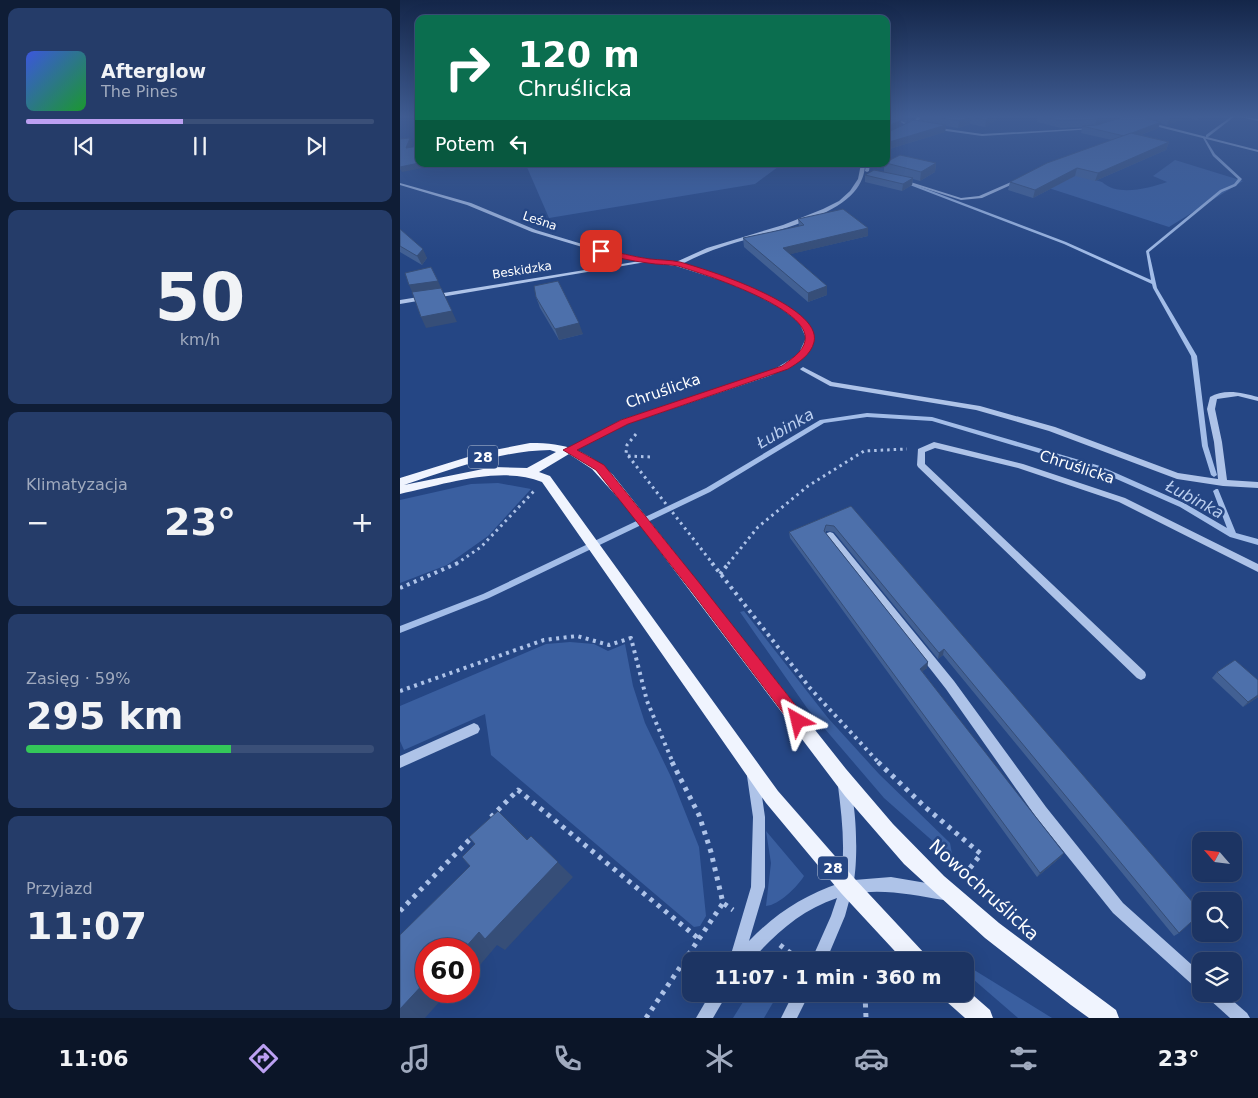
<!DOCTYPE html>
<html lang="pl">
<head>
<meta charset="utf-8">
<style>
	body { margin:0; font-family:"DejaVu Sans",sans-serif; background:#253c69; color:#f1f3f6; height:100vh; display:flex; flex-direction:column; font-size:19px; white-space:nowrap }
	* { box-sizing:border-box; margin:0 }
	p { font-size:16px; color:#a0aabe }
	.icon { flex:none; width:28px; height:28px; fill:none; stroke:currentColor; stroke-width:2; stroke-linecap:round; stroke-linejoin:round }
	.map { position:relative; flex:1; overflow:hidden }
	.drawer { display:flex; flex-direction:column; gap:8px; padding:8px; background:#0f1d36; width:400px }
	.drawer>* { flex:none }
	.top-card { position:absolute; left:15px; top:15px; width:475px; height:152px; border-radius:10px; box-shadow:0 5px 20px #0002,0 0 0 1px #3a4f78; background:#0b6e4f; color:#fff; overflow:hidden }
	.needle { width:32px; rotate:298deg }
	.tools { position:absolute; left:792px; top:832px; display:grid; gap:10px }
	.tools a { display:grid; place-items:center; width:50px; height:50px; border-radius:10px; background:#1c3463; box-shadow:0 5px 20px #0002,0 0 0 1px #3a4f78; font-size:25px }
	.speed { position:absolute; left:15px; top:938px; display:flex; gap:10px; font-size:25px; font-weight:700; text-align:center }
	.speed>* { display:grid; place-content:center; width:65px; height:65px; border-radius:50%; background:#1c3463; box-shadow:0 5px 20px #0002,0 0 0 1px #3a4f78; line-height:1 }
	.speed .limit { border:8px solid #d22; background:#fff; color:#111 }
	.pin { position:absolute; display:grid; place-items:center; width:42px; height:42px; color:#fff; margin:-21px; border-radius:10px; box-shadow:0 2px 8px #0006 }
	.me { position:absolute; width:55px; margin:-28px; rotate:323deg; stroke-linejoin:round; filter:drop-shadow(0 0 4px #0008) }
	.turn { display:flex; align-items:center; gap:18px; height:105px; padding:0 20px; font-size:22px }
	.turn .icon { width:65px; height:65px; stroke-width:2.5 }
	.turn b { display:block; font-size:35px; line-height:42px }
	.then { display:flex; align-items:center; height:48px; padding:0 20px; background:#0003; gap:10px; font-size:19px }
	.big { font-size:38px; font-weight:700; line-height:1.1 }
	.drawer .widget { flex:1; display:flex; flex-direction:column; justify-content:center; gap:8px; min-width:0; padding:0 18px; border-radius:10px; background:#253c69 }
	.drawer .dial { align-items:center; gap:0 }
	.dial b { font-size:65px; line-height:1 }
	.song { display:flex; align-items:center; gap:15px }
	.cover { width:60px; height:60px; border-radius:8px; background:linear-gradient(135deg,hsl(230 70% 55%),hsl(130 70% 35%)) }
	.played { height:5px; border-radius:2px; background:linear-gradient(90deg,#bca0f2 45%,#3a4f78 45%) }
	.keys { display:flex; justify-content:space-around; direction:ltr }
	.heat { display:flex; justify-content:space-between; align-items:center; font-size:28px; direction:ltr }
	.charge { height:8px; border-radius:4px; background:linear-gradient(90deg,#34c759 59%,#3a4f78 0) }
	.trip { position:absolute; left:282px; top:952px; width:292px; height:50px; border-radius:10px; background:#1c3463; box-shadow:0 5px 20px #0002,0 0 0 1px #3a4f78; font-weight:700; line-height:50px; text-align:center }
	.tabs { display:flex; height:80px; justify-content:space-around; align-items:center; background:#0b1528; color:#a0aabe }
	.tabs .icon { width:35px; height:35px }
	.tabs .selected { color:#bca0f2 }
	.tabs b { font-size:22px; color:#f1f3f6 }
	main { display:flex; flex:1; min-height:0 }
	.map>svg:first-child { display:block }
	.green { fill:#3a5fa0 }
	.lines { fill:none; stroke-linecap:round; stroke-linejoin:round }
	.stream { fill:#a3bde8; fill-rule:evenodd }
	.path-far2 { stroke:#aec3e8; stroke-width:3; stroke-dasharray:2.5 4; stroke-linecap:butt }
	.path-far1 { stroke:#aec3e8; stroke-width:4; stroke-dasharray:3 4.5; stroke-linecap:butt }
	.path { stroke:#aec3e8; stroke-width:5; stroke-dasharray:4 5.5; stroke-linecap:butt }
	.minor { fill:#aec3e8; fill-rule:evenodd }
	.major { fill:#f0f4fe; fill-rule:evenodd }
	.wall { fill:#426093 }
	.shaded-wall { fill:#364e78 }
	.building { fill:#4d70ab; stroke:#364e78 }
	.route { fill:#e11d48; stroke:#92132f }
	.labels { text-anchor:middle; stroke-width:5; stroke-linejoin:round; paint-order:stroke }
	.far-street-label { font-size:12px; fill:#fff; stroke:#254684 }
	.shield { fill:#254684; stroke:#bec8da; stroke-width:1 }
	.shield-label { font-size:14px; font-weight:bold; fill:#fff }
	.street-label { font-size:15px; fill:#fff; stroke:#254684 }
	.water-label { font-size:16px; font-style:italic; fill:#baceef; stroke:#254684 }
	.near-street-label { font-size:18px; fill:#fff; stroke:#254684 }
</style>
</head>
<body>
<main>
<section class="drawer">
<div class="widget">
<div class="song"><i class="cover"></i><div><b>Afterglow</b><p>The Pines</p></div></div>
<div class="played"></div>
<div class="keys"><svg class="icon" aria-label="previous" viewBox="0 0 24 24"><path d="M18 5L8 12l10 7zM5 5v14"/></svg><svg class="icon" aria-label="pause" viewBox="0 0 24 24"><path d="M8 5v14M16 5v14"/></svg><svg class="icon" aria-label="next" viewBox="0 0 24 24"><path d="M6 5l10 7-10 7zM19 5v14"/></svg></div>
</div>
<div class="widget dial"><b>50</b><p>km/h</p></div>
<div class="widget"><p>Klimatyzacja</p>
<div class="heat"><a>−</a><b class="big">23°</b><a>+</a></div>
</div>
<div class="widget"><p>Zasięg · 59%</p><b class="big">295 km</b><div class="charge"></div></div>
<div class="widget"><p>Przyjazd</p><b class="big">11:07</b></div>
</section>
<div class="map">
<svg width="858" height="1018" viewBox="0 0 858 1018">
	<rect width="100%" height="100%" fill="#254684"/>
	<g class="green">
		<path d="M775 160 843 181 769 227 624 180 653 167 702 182C718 197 749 188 767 182L753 176Z"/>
		<path d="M129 164H382L355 184 149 218 126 165Z"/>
		<path d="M98 483 131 489 88 536 47 565 0 583V500L71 484Z"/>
		<path d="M344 611 428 718 479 774 550 843 553 859 484 798 407 708 340 612Z"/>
		<path d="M170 642 194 644 208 651 225 644 233 686 245 723 272 779 299 847 306 916 300 926 294 927 91 755 85 714 4 750 0 741V706L146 644Z"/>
		<path d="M366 831 404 876C397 887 379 905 366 906L371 863Z"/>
		<path d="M566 965 652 1018H618L566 973Z"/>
		<path d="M348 994H378L364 1018H333Z"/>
	</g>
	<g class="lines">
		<g class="stream">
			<path d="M490 116H493L506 123 504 124Z"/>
			<path d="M832 116H835L808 137H806V135Z"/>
			<path d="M840 116 858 119V121L840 117Z"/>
			<path d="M803 138H805L815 154 842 179 836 186 822 192 749 252 757 288 797 356 808 446 817 475 814 477 811 475 802 446 791 356 753 288 752 284 664 244 502 182 505 181 666 242 751 280 746 251 820 190 834 184 838 179 813 156Z"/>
			<path d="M466 164H470L469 171 467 172 465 171Z"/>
			<path d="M467 413 532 417 700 466 784 503 827 528 813 491 816 489H818L836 533 858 539V545L830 537 780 507 696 470 532 421 467 417 424 423 310 492 89 598 0 633V626L83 594 306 488 420 420Z"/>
		</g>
		<g class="path-far2">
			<path d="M236 434 227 445 226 453 313 564"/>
			<path d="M228 456 251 457"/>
			<path d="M56 564 81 547 135 490"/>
			<path d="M328 564 358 527 408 486 464 451 507 449"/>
		</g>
		<g class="path-far1">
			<path d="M312 563 410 688 479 763"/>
			<path d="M320 574 329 563"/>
			<path d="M0 588 58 563"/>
			<path d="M0 691 144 640 177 636 209 645 231 638 247 701 273 763"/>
		</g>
		<g class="path">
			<path d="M272 762 299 815 311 852 323 903 333 910"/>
			<path d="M478 762 525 807 581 854 566 873"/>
			<path d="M91 817 118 790 299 939"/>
			<path d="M0 911 73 836"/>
			<path d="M380 945 401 961"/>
			<path d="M465 994 466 1018"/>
			<path d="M246 1018 323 903"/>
		</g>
		<g class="minor">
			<path d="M518 116H522L515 125 507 126V124L513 123Z"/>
			<path d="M748 122 858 150V152L747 124Z"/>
			<path d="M533 127 582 134 692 128 694 129 582 136 532 129Z"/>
			<path d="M461 164H465C465 174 461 184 454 192 430 220 363 234 328 245 312 250 297 256 282 264L356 290 384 304 404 320 413 338 403 357 372 375 227 424 172 452 169 453 165 450 221 420 368 373 398 355 406 338 399 322 379 307 352 293 323 281 276 266 246 262 0 304V300L240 261 199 252 132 232 67 205 0 185V183L71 203 136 230 202 250 248 259 276 262 307 248 383 225 423 209 439 201 450 191 458 179Z"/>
			<path d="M501 179 561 198 579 196 618 179 622 180 582 198 561 200 501 181Z"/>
			<path d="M403 367 432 382 580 406 655 427 778 473 818 479 814 442 807 409 810 397C824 388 844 393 858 397V401L838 396 817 399 815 409 822 442 827 480 858 482V488L823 486 777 479 649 431 576 410 430 386 401 370 400 369Z"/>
			<path d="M534 442 623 464 725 498 858 564V572L719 502 618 468 535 448 525 452V464L745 672 746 675 745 678 741 680 737 678 518 467 517 465 518 449Z"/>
			<path d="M430 532 433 533 554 681 646 807 723 903 801 973V990L796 988 713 913 636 817 546 689 427 537 425 535 427 533Z"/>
			<path d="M74 723 78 725 80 729 78 733 0 768V756Z"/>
			<path d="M353 770 357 772 359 776 365 817V887L349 941C375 914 404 895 440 883 446 851 442 818 438 786L440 782 444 780 448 782C457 802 458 858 454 880L491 877 544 886 549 888 551 893 549 898 544 900C513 895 483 888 451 894L445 916 426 961H411L431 916 437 898C401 910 375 934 351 961H329L351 887 353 817 347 776 349 772Z"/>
			<path d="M310 994H327L313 1018H296Z"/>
			<path d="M393 994H409L397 1018H381Z"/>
			<path d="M807 994H825L847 1013 850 1018H830L809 999Z"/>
		</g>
		<g class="major">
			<path d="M130 443C167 443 186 450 213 475L446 769 493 824 544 876 599 923 716 1010 719 1018H689L671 1005 585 938 504 864 445 796 228 509 192 469 169 454 139 472 150 476 378 791 455 879 525 954 528 961H504L441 893 366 803 142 482C100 465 43 485 0 494V478L84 452ZM150 450 156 452 127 468 93 467 4 485C52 469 99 451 150 450Z"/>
			<path d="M566 989 590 1010 593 1018H565L547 1002 544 994H566Z"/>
		</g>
	</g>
	<g class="wall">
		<path d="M486 116H515L507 123 501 121V126L520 121V116H602L585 127 570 124 558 128 546 126 545 132 486 150Z"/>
		<path d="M638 116H807L797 120 787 117 767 125 760 123 758 128 741 135 769 142 766 150 695 181 675 176 633 198 608 190 610 182 712 140 681 133 682 127 661 128 637 122Z"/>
		<path d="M536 163 535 172 520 181 513 179 512 185 502 191 465 182V175L484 172V164Z"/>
		<path d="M398 219 468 228V236L390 254 427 286V295L408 302 344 247 343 238 399 226Z"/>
		<path d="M0 229 27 258 22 265 0 252Z"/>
		<path d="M136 297 183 334 159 340 140 308Z"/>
		<path d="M451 506 779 933 774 936 543 655 538 659 434 532 426 531V533L528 662 527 668 522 671 661 857 637 877 390 538 389 532Z"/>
		<path d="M817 672 858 697 843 707 812 678Z"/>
	</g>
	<g class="shaded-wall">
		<path d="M507 116H515L507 123Z"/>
		<path d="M593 116H602L585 127 586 120Z"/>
		<path d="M708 116H732L695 126 697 119Z"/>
		<path d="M774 116H787V117L767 125 770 118Z"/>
		<path d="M799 116H807L797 120Z"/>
		<path d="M571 117 570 124 558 128 559 121Z"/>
		<path d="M501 120V127L486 134V127Z"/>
		<path d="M761 122 758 128 723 142 725 136Z"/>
		<path d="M546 125 545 132 486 150V143Z"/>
		<path d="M10 138 13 143 8 153 6 148Z"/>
		<path d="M769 142 766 150 695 181 698 173Z"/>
		<path d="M19 163V164H27L28 167 2 172 0 169V167Z"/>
		<path d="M536 163 535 172 520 181 521 172Z"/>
		<path d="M677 168 675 176 633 198 635 190Z"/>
		<path d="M513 178 512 185 502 191 503 184Z"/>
		<path d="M468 228V236L383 256V248Z"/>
		<path d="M23 249 27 258 22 265 17 256Z"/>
		<path d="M38 281 57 322 26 328 21 317 14 296 9 285Z"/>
		<path d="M427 286V295L408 302V293Z"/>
		<path d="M179 323 183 334 159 340 155 329Z"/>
		<path d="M544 649 543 655 538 659 539 653Z"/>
		<path d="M528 662 527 668 519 674 520 669Z"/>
		<path d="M858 695V697L843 707 848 702Z"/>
		<path d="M98 811 115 827 143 855 127 840Z"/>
		<path d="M131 836 173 877 105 950 97 945 69 978V949H64Z"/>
		<path d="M664 853 661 857 637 877 640 873Z"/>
		<path d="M26 981V991H49L25 1018H0V1009Z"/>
	</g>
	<g class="building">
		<path d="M486 116H495L501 120 486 127Z"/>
		<path d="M528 116H593L586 120 571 117 559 121Z"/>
		<path d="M641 116H708L697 119 662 121Z"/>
		<path d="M727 116H738L761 122 724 136 682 126 697 125Z"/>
		<path d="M762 116H774L770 118Z"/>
		<path d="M514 120 546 125 486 143V133Z"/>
		<path d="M731 133 769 142 698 173 677 168 635 190 610 182 647 163Z"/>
		<path d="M10 138 6 148 19 146V163L0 167V139Z"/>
		<path d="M500 155 536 163 521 172 486 163V162Z"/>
		<path d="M474 170 513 178 503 184 465 175Z"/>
		<path d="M443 209 468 228 383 248 427 286 408 293 343 238 404 225 398 219Z"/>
		<path d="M0 229 23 249 17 256 0 246Z"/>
		<path d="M31 267 38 281 9 285 5 273Z"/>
		<path d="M158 281 179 323 155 329 136 297 134 286Z"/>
		<path d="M41 288 52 311 21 317 12 292Z"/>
		<path d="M451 506 801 912V913L779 933 544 649 539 653 434 526 426 525 424 531 528 662 520 669 664 853 640 873 389 532Z"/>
		<path d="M835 660 858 680V695L848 702 817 672Z"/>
		<path d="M98 811 127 840 131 836 158 862 85 939 79 932 64 949H26V981L0 1009V935L70 866 62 857 75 844 69 837Z"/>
	</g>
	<linearGradient id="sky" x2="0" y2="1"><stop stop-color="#142649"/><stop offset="0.45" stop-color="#405d94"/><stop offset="1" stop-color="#405d94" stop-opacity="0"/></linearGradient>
	<rect width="858" height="259" fill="url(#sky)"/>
	<path class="route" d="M201 249C217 252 234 257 250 259 260 260 270 260 280 262 306 269 423 306 414 342 411 355 398 363 388 369L228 424 177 450 204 465 301 585 404 716 406 721 404 726 398 729 393 726 292 592 196 470 163 450 221 420 382 366C390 360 403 352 405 341 412 308 303 274 278 266 269 264 258 265 248 263 231 261 215 257 199 253Z"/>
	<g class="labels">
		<g class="far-street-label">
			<text transform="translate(140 221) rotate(19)" y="4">Leśna</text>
			<text transform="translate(122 270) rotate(-9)" y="4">Beskidzka</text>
		</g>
		<g class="shield">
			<rect x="68" y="445.5" width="30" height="23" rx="4"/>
			<rect x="418" y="856.5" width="30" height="23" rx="4"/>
		</g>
		<g class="shield-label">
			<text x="83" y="462">28</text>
			<text x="433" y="873">28</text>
		</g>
		<g class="street-label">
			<text transform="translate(263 391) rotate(-19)" y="5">Chruślicka</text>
			<text transform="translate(677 467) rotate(18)" y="5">Chruślicka</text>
		</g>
		<g class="water-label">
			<text transform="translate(385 428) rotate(-30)" y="6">Łubinka</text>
			<text transform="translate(795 499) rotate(28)" y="6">Łubinka</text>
		</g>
		<g class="near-street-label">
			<text transform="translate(584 890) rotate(42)" y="6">Nowochruślicka</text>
		</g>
	</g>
</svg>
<div class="tools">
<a><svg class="needle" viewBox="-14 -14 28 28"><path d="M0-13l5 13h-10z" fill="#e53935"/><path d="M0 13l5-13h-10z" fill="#a0aabe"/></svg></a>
<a><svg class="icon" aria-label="search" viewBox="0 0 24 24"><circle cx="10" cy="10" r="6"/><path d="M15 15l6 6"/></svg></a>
<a><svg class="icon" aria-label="layers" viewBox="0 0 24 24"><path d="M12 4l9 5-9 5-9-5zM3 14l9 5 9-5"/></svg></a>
</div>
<div class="speed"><div class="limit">60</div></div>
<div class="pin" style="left:201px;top:251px;background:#d93025"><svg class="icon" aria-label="arrive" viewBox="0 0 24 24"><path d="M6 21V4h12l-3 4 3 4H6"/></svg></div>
<svg class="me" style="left:398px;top:721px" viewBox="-20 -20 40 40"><path d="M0-17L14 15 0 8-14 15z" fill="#e11d48" stroke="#fff" stroke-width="4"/></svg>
<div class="trip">11:07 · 1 min · 360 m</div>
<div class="top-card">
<div class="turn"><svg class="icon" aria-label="right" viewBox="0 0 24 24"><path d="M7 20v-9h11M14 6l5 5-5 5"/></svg><div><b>120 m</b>Chruślicka</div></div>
<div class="then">Potem<svg class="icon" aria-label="left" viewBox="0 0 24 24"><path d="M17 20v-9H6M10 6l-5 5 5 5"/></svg></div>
</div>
</div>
</main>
<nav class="tabs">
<b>11:06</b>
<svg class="icon selected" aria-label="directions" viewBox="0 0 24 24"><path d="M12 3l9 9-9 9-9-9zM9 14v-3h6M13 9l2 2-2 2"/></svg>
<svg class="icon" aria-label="music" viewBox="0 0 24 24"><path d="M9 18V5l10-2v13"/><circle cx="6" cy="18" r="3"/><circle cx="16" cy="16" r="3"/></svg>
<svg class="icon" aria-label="phone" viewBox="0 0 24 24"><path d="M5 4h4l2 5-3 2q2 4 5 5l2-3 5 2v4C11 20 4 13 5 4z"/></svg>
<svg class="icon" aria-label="climate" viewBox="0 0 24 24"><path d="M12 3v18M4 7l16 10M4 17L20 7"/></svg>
<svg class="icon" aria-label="car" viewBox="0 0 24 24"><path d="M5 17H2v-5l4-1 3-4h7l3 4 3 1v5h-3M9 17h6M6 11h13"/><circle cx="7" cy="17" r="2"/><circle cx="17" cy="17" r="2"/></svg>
<svg class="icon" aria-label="filters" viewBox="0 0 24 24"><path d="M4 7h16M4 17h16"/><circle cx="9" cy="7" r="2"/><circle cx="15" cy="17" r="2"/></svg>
<b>23°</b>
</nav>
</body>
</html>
